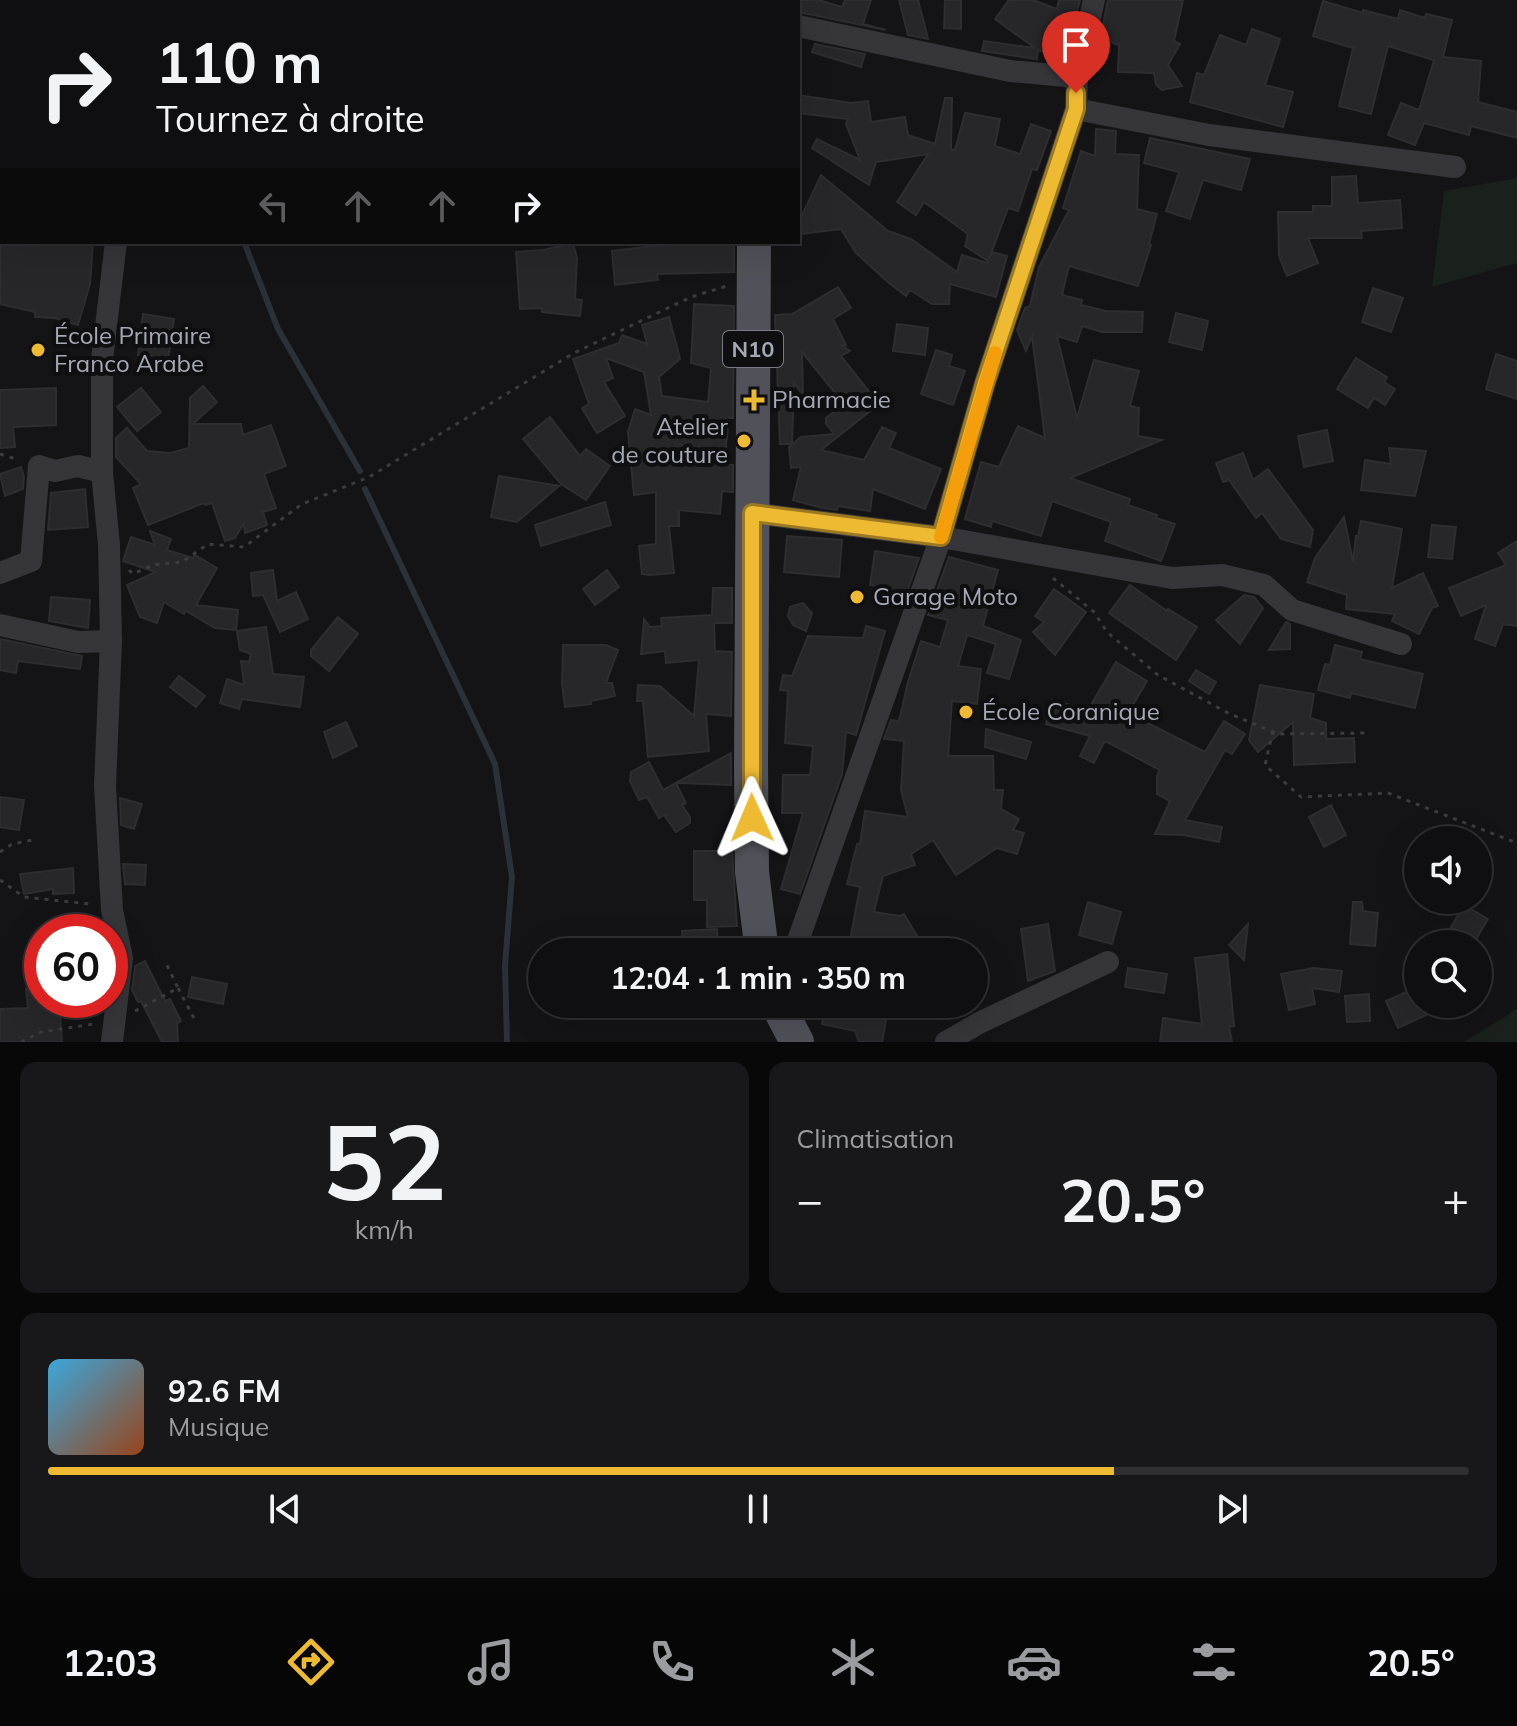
<!DOCTYPE html>
<html lang="fr">
<head>
<meta charset="utf-8">
<style>
	body { margin:0; font-family:Mulish,sans-serif; background:#181719; color:#f1f3f6; height:100vh; display:flex; flex-direction:column; font-size:30px; white-space:nowrap }
	* { box-sizing:border-box; margin:0 }
	p { font-size:26px; color:#9b9c9f }
	.icon { flex:none; width:44px; height:44px; fill:none; stroke:currentColor; stroke-width:2; stroke-linecap:round; stroke-linejoin:round }
	.map { position:relative; height:1042px; overflow:hidden }
	.details { display:flex; flex-direction:column; gap:20px; padding:20px; background:#080809; flex:1 }
	.details>* { flex:none }
	.top-card { position:absolute; left:0px; top:0px; width:800px; height:244px; box-shadow:0 8px 32px #0002,0 0 0 2px #2f2e30; background:#0f0e10; color:#f1f3f6; overflow:hidden }
	.fabs { position:absolute; left:1404px; top:826px; display:grid; gap:16px }
	.fabs a { display:grid; place-items:center; width:88px; height:88px; border-radius:50%; background:#0f0e10; box-shadow:0 8px 32px #0002,0 0 0 2px #2f2e30; font-size:40px }
	.speed { position:absolute; left:24px; top:914px; display:flex; gap:16px; font-size:40px; font-weight:700; text-align:center }
	.speed>* { display:grid; place-content:center; width:104px; height:104px; border-radius:50%; background:#0f0e10; box-shadow:0 8px 32px #0002,0 0 0 2px #2f2e30; line-height:1 }
	.speed .limit { border:12px solid #d22; background:#fff; color:#111 }
	.pin { position:absolute; display:grid; place-items:center; width:68px; height:68px; color:#fff; margin:-82px -34px; border-radius:50% 50% 50% 0; rotate:-45deg; box-shadow:0 0 8px #0007 }
	.pin .icon { rotate:45deg }
	.me { position:absolute; width:88px; margin:-44px; rotate:359deg; stroke-linejoin:round; filter:drop-shadow(0 0 6px #0008) }
	.turn { display:flex; align-items:center; gap:28px; height:168px; padding:0 24px; font-size:36px }
	.turn .icon { width:104px; height:104px; stroke-width:2.5 }
	.turn b { display:block; font-size:56px; line-height:68px }
	.lanes { display:flex; align-items:center; height:76px; padding:0 24px; background:#0003; justify-content:center; gap:40px; direction:ltr }
	.lanes .off { opacity:.35 }
	.big { font-size:60px; font-weight:700; line-height:1.1 }
	.details .widget { flex:1; display:flex; flex-direction:column; justify-content:center; gap:12px; min-width:0; padding:0 28px; border-radius:16px; background:#181719 }
	.details .dial { align-items:center; gap:0 }
	.dial b { font-size:104px; line-height:1 }
	.song { display:flex; align-items:center; gap:24px }
	.cover { width:96px; height:96px; border-radius:12px; background:linear-gradient(135deg,hsl(200 70% 55%),hsl(20 70% 35%)) }
	.played { height:8px; border-radius:4px; background:linear-gradient(90deg,#eeba32 75%,#2f2e30 75%) }
	.keys { display:flex; justify-content:space-around; direction:ltr }
	.heat { display:flex; justify-content:space-between; align-items:center; font-size:44px; direction:ltr }
	.details .tiles { flex:1; display:grid; gap:20px; grid-template-columns:1fr 1fr }
	.widget:last-child { grid-column:span 2 }
	.trip { position:absolute; left:528px; top:938px; width:460px; height:80px; border-radius:40px; background:#0f0e10; box-shadow:0 8px 32px #0002,0 0 0 2px #2f2e30; font-weight:700; line-height:80px; text-align:center }
	.tab-bar { display:flex; height:128px; justify-content:space-around; align-items:center; background:#060606; color:#9b9c9f }
	.tab-bar .icon { width:56px; height:56px }
	.tab-bar .current { color:#eeba32 }
	.tab-bar b { font-size:36px; color:#f1f3f6 }
	.map>svg:first-child { display:block }
	.green { fill:#1a201b }
	.lines { fill:none; stroke-linecap:round; stroke-linejoin:round }
	.stream { stroke:#2a3139; stroke-width:6 }
	.building { fill:#272629; stroke:#2e2d31; stroke-width:2 }
	.path { stroke:#3b3c41; stroke-width:3; stroke-dasharray:4 6; stroke-linecap:butt }
	.minor { stroke:#35353a; stroke-width:22 }
	.primary { stroke:#515259; stroke-width:34 }
	.route-casing { stroke:#9b7920; stroke-width:20 }
	.route { stroke:#eeba32; stroke-width:14 }
	.slow { stroke:#f59e0b; stroke-width:14 }
	.poi-dot { fill:#eeba32; stroke:#0f0e10; stroke-width:3 }
	.labels { text-anchor:middle; stroke-width:8; stroke-linejoin:round; paint-order:stroke }
	.shield { fill:#0f0e10; stroke:#787a84; stroke-width:2 }
	.shield-label { font-size:22px; font-weight:bold; fill:#a5a9b5 }
	.poi-label { font-size:24px; fill:#a5a9b5; stroke:#0f0e10; text-anchor:start }
</style>
</head>
<body>
<div class="map">
<svg width="1517" height="1042" viewBox="0 0 1517 1042">
	<rect width="100%" height="100%" fill="#141315"/>
	<g class="green">
		<path d="M1517 178V263L1432 287 1444 191Z"/>
		<path d="M1517 1009V1042H1464Z"/>
	</g>
	<g class="lines">
		<g class="stream">
			<path d="M111 0 113 2"/>
			<path d="M244 242 278 329 360 471"/>
			<path d="M365 489 495 764 512 877 505 966 507 1042"/>
		</g>
	</g>
	<g class="building">
		<path d="M798 0H818L842 7 845 0H871L863 24 886 30 798 12Z"/>
		<path d="M899 0H918L928 39 908 35Z"/>
		<path d="M945 0H961V29L944 28Z"/>
		<path d="M1009 0H1033L1057 9 1059 0H1080L1064 59 1038 50 1037 59 982 51 984 41 1035 48 995 19Z"/>
		<path d="M1108 0H1183L1174 41 1180 44 1168 65 1182 86 1162 90 1156 85 1154 73 1118 72 1119 45 1100 39Z"/>
		<path d="M1323 1 1363 13V10L1398 19 1400 10 1425 18 1426 14 1452 20 1443 57 1481 61 1478 102 1517 112V138L1471 126 1469 135 1424 123 1415 145 1388 135 1401 103 1419 110 1434 60 1388 46 1371 114 1339 106 1353 48 1313 36Z"/>
		<path d="M1252 29 1280 39 1265 85 1293 92 1283 127 1190 102 1197 73 1204 75 1220 35 1246 45Z"/>
		<path d="M815 44 865 54 861 67 812 52Z"/>
		<path d="M798 95 851 103 868 101 871 122 905 117 908 135 935 144 945 98H952L951 149 955 150 965 113 1000 119 995 146 1020 154 1031 124 1051 131 1037 170 1032 169 1018 211 1008 208 989 259 992 252 1007 256 996 297 950 284 949 304H932L910 290 906 296 889 283 856 253 841 229 801 234 799 222 821 175 888 231 911 239 957 272 962 255 987 263 988 261 965 246 968 234 924 202 916 215 897 202 928 154 876 162 869 185 812 148 817 139 860 160 846 124 848 119 798 113Z"/>
		<path d="M1096 129 1116 131 1115 154 1139 155 1137 209 1157 214 1149 244 1151 245 1138 286 1069 266 1062 295 1082 300 1081 305 1106 311 1143 312 1142 332H1102L1082 326 1077 342 1057 336 1077 418 1094 360 1114 365 1139 371 1130 406 1139 408 1138 436 1162 440 1070 478 1130 499 1128 505 1157 515 1156 518 1175 524 1161 561 1105 541 1111 522 1052 501 1041 536 992 521 991 527 965 519 981 462 999 467 1018 426 1045 438 1032 336 1026 351 1017 330 1025 308 1030 306 1039 267 1069 210 1063 208 1081 151 1095 156Z"/>
		<path d="M1150 138 1250 159 1241 190 1203 180 1190 219 1166 211 1179 172 1144 163Z"/>
		<path d="M1356 176 1358 203 1400 200 1402 228 1361 231 1362 238H1308L1318 263 1287 276 1279 256 1278 212H1313V206H1332V177Z"/>
		<path d="M0 242H93L90 284 78 325 55 318 35 317V312L0 304Z"/>
		<path d="M573 243 577 258 575 299 582 300 580 316 542 312V308L520 309 516 252 543 250Z"/>
		<path d="M734 243V272L657 274 658 280 615 285 612 251 654 246Z"/>
		<path d="M838 287 851 308 833 319 846 345 840 344 850 351 841 356 879 404 821 450 864 460 882 427 896 433 889 448 941 469 925 509 873 489 870 511 838 506 837 510 822 508 793 500 801 467 791 468 789 447 801 437 834 434 826 424V418L852 398H839L802 352 803 395 794 383 792 444H780L775 315 792 314Z"/>
		<path d="M1373 288 1403 298 1391 332 1362 322Z"/>
		<path d="M694 304 734 306 733 418H729L724 464 733 465V492L722 491 720 514 679 510V526H669L674 573 650 575 642 574 639 546 656 544V492L634 495 628 432 635 409 651 415 644 372 606 358 613 378 604 382 625 416 597 433 582 408 589 404 573 359 619 343 622 335 647 344 642 325 669 317 680 359 659 377 662 396 708 402 711 368 691 363Z"/>
		<path d="M1176 313 1208 321 1202 350 1169 342Z"/>
		<path d="M143 314 174 319 168 359 138 355Z"/>
		<path d="M897 324 928 328 925 355 893 351Z"/>
		<path d="M936 350 952 355 949 366 965 371 953 405 921 394Z"/>
		<path d="M1496 354 1517 361V399L1486 389Z"/>
		<path d="M1356 358 1387 377 1384 382 1395 389 1385 405 1374 398 1368 408 1337 389Z"/>
		<path d="M203 386 217 402 193 424H241L243 435 271 425 286 466 264 474 276 508 263 512 267 525 245 533 244 523 235 538 225 541 212 503 205 505 204 503 148 525 133 488 141 484 116 457V438L127 428 147 451 170 453 189 448 190 398Z"/>
		<path d="M56 388V425L13 427 15 447 0 448V390Z"/>
		<path d="M141 388 161 412 137 431 117 407Z"/>
		<path d="M550 417 580 456 586 449 610 466 586 500 561 484 523 439Z"/>
		<path d="M1327 430 1333 461 1304 467 1298 436Z"/>
		<path d="M1389 448 1426 451 1415 496 1361 490 1365 460 1391 464Z"/>
		<path d="M1243 453 1253 480 1268 469 1313 530 1310 547 1281 539 1262 513 1256 518 1229 480 1223 482 1216 463Z"/>
		<path d="M21 467 24 477 23 489 5 496 0 474Z"/>
		<path d="M499 476 559 486 517 522 491 517Z"/>
		<path d="M85 489 88 527 48 530 51 493Z"/>
		<path d="M605 502 611 525 541 546 535 525Z"/>
		<path d="M1344 517 1353 562 1356 536 1358 537 1361 521 1402 529 1392 588 1423 573 1438 606 1432 608 1419 634 1392 621 1395 614 1346 609 1347 595 1307 582 1315 558Z"/>
		<path d="M1432 525 1456 527 1452 559 1428 557Z"/>
		<path d="M150 531 171 539 167 550 193 558 195 555 217 568 196 605 238 610 236 630 215 628 186 611 184 614 164 602 157 623 140 617 127 585 156 572 123 561 131 537 155 545Z"/>
		<path d="M787 536 842 540 839 577 784 572Z"/>
		<path d="M1517 541V626L1503 624 1495 646 1475 639 1486 605 1461 616 1449 588 1506 565 1498 553Z"/>
		<path d="M875 551 919 558 904 600 875 595 877 586 870 585Z"/>
		<path d="M949 557 998 570 983 626 1021 640 1009 679 987 673 996 644 967 635 958 666 981 669 977 704 952 701 948 756H993L994 790H1003L1001 809 1019 819 1013 830 1024 833 1017 854 997 848 956 875 933 840 911 854 915 865 883 876 874 912 900 916 904 914 917 936 889 952H848L860 887 847 884 857 844H860L865 811 908 817 901 790 904 741 884 739 891 720 899 721 908 682 921 641 940 647 948 620 928 615Z"/>
		<path d="M273 570 277 601 296 592 308 619 280 632 263 595 253 596 251 573Z"/>
		<path d="M607 570 619 587 595 605 583 589Z"/>
		<path d="M1130 585 1167 611 1168 609 1197 627 1176 660 1109 613Z"/>
		<path d="M713 588H732V623H714L715 651 732 652 731 716 706 714 709 751 648 757 643 701H637L638 685 660 686 694 716 699 660 666 663 665 651 641 654 644 619 650 627 662 626 661 618 712 615Z"/>
		<path d="M1054 589 1086 612 1055 655 1033 632 1044 622 1035 616Z"/>
		<path d="M1244 595 1254 597 1263 608 1240 644 1216 620Z"/>
		<path d="M51 597 90 600 88 628 49 621Z"/>
		<path d="M803 603 812 613 806 631 793 625 788 616 790 607Z"/>
		<path d="M338 617 358 634 329 671 311 656V650Z"/>
		<path d="M1286 622 1290 624V649L1269 650Z"/>
		<path d="M866 626 885 631 856 735 846 732 842 774 800 894 781 889 803 813H782L783 775H810L813 746 785 743 788 691 780 690 783 675 792 676 808 636 863 638Z"/>
		<path d="M266 627 273 674 304 677 300 707 242 699 239 709 220 703 227 679 244 685 241 661 249 662 251 654 240 650 237 631Z"/>
		<path d="M0 639 82 656 80 669 18 661 16 673 0 670Z"/>
		<path d="M563 645H606L618 650 606 683H612L615 696 591 701V704L565 707 562 684Z"/>
		<path d="M1335 645 1362 652 1360 659 1423 674 1415 708 1351 693 1350 698 1318 690 1325 664 1330 665Z"/>
		<path d="M1116 662 1147 681 1128 713 1205 752 1224 721 1245 734 1232 754 1225 750 1185 820 1222 827 1219 842 1184 835 1155 834 1170 801 1157 794V776L1160 770 1107 742H1104L1094 763 1080 756 1090 736 1046 724 1052 700 1088 710Z"/>
		<path d="M1196 670 1216 682 1209 694 1189 681Z"/>
		<path d="M179 676 205 696 196 707 170 687Z"/>
		<path d="M1260 685 1314 694 1310 718 1326 723V739L1354 738 1355 762 1294 765 1293 722 1258 752 1249 740Z"/>
		<path d="M346 722 357 746 333 758 324 732Z"/>
		<path d="M986 729 1031 742 1026 759 985 747Z"/>
		<path d="M731 753V785L676 783Z"/>
		<path d="M649 762 663 790 676 783 686 803 682 805 690 817V823L676 832 664 815 659 818 647 797 639 800 630 781 631 772Z"/>
		<path d="M0 797 24 800 19 830 0 827Z"/>
		<path d="M120 798 142 804 134 829 121 825Z"/>
		<path d="M1331 805 1346 835 1324 847 1309 817Z"/>
		<path d="M694 851H732L737 926 707 927V900H694Z"/>
		<path d="M123 864 146 865 145 885 125 884Z"/>
		<path d="M73 868 74 893 53 894V889L24 894 20 874Z"/>
		<path d="M1088 902 1121 912 1112 944 1079 935Z"/>
		<path d="M1353 902H1362L1363 911 1378 913 1375 946 1350 944Z"/>
		<path d="M1464 905 1488 919 1475 941 1451 927Z"/>
		<path d="M1048 924 1055 971 1028 981 1021 929Z"/>
		<path d="M1248 924 1244 960 1229 945Z"/>
		<path d="M717 929 719 952H683L682 931Z"/>
		<path d="M1227 954 1230 982 1227 985 1230 984 1234 1026 1229 1027 1232 1042H1160L1163 1018 1202 1024 1195 958Z"/>
		<path d="M145 961 165 1001 170 999 181 1021 177 1023 178 1042H162L141 1001 138 1002 132 990 135 966Z"/>
		<path d="M1128 968 1167 974 1164 993 1125 987Z"/>
		<path d="M1313 968 1342 971 1339 992 1312 988 1315 1004 1289 1010 1281 974Z"/>
		<path d="M192 977 227 984 223 1004 188 997Z"/>
		<path d="M1418 987V1004H1450L1398 1028 1386 1001Z"/>
		<path d="M42 988V1000H59L62 1042H0V1009L28 1008 26 989Z"/>
		<path d="M1369 994 1370 1021 1347 1022 1345 996Z"/>
		<path d="M826 1004H889L882 1042H859L855 1031 822 1024Z"/>
	</g>
	<g class="lines">
		<g class="path">
			<path d="M0 454 19 460"/>
			<path d="M129 570 133 574 153 565 182 562 208 544 244 547 302 504 369 477 574 353 691 297 727 286"/>
			<path d="M1053 578 1094 612 1107 632 1158 675 1228 713 1278 734 1368 733"/>
			<path d="M1273 731 1265 765 1301 797 1388 793 1517 843"/>
			<path d="M0 852 12 844 32 840"/>
			<path d="M0 880 24 897 90 904"/>
			<path d="M178 988 196 1022"/>
			<path d="M135 1011 178 988 165 961"/>
			<path d="M21 1042 41 1032 94 1024"/>
		</g>
		<g class="minor">
			<path d="M57 2 59 0"/>
			<path d="M349 2V0"/>
			<path d="M798 26 1010 71 1077 77"/>
			<path d="M0 92 2 89"/>
			<path d="M1076 109 1209 135 1455 167"/>
			<path d="M752 513 941 537 1172 578 1222 575 1264 585 1292 610 1401 644"/>
			<path d="M0 573 31 561 39 466 55 471 78 466 102 472"/>
			<path d="M0 625 78 642 111 641"/>
			<path d="M794 952 941 537 985 383 1076 109 1077 77 1094 0"/>
			<path d="M112 1042 122 958 112 910 105 786 111 641 109 545 102 472V360L116 242"/>
			<path d="M946 1042 981 1022 1108 962"/>
		</g>
		<g class="primary">
			<path d="M756 2V0"/>
			<path d="M754 242 751 764 752 872 762 952"/>
			<path d="M777 1004 797 1042"/>
		</g>
	</g>
	<g class="lines">
		<g class="route-casing">
			<path id="route" d="M752 818V513L941 537 985 383 1076 109V93"/>
		</g>
		<use href="#route" class="route"/>
		<path class="slow" d="M941 537 995 353"/>
	</g>
	<g class="poi-dot">
		<circle cx="38" cy="350" r="8"/>
		<path d="M750 388h8v8h8v8h-8v8h-8v-8h-8v-8h8z"/>
		<circle cx="744" cy="441" r="8"/>
		<circle cx="857" cy="597" r="8"/>
		<circle cx="966" cy="712" r="8"/>
	</g>
	<g class="labels">
		<rect class="shield" x="723" y="331" width="60" height="36" rx="6"/>
		<g class="shield-label">
			<text x="753" y="357">N10</text>
		</g>
		<g class="poi-label">
			<text x="54" y="344">École Primaire<tspan x="54" dy="28">Franco Arabe</tspan></text>
			<text x="772" y="408">Pharmacie</text>
			<text x="728" y="435" text-anchor="end">Atelier<tspan x="728" dy="28">de couture</tspan></text>
			<text x="873" y="605">Garage Moto</text>
			<text x="982" y="720">École Coranique</text>
		</g>
	</g>
</svg>
<div class="fabs">
<a><svg class="icon" aria-label="sound" viewBox="0 0 24 24"><path d="M4 9h4l5-4v14l-5-4H4zM17 9q2 3 0 6"/></svg></a>
<a><svg class="icon" aria-label="search" viewBox="0 0 24 24"><circle cx="10" cy="10" r="6"/><path d="M15 15l6 6"/></svg></a>
</div>
<div class="speed"><div class="limit">60</div></div>
<div class="pin" style="left:1076px;top:93px;background:#d93025"><svg class="icon" aria-label="arrive" viewBox="0 0 24 24"><path d="M6 21V4h12l-3 4 3 4H6"/></svg></div>
<svg class="me" style="left:752px;top:818px" viewBox="-20 -20 40 40"><path d="M0-17L14 15 0 8-14 15z" fill="#eeba32" stroke="#fff" stroke-width="4"/></svg>
<div class="trip">12:04 · 1 min · 350 m</div>
<div class="top-card">
<div class="turn"><svg class="icon" aria-label="right" viewBox="0 0 24 24"><path d="M7 20v-9h11M14 6l5 5-5 5"/></svg><div><b>110 m</b>Tournez à droite</div></div>
<div class="lanes"><svg class="icon off" aria-label="left" viewBox="0 0 24 24"><path d="M17 20v-9H6M10 6l-5 5 5 5"/></svg><svg class="icon off" aria-label="ahead" viewBox="0 0 24 24"><path d="M12 20V5M6 11l6-6 6 6"/></svg><svg class="icon off" aria-label="ahead" viewBox="0 0 24 24"><path d="M12 20V5M6 11l6-6 6 6"/></svg><svg class="icon" aria-label="right" viewBox="0 0 24 24"><path d="M7 20v-9h11M14 6l5 5-5 5"/></svg></div>
</div>
</div>
<section class="details">
<div class="tiles">
<div class="widget dial"><b>52</b><p>km/h</p></div>
<div class="widget"><p>Climatisation</p>
<div class="heat"><a>−</a><b class="big">20.5°</b><a>+</a></div>
</div>
<div class="widget">
<div class="song"><i class="cover"></i><div><b>92.6 FM</b><p>Musique</p></div></div>
<div class="played"></div>
<div class="keys"><svg class="icon" aria-label="previous" viewBox="0 0 24 24"><path d="M18 5L8 12l10 7zM5 5v14"/></svg><svg class="icon" aria-label="pause" viewBox="0 0 24 24"><path d="M8 5v14M16 5v14"/></svg><svg class="icon" aria-label="next" viewBox="0 0 24 24"><path d="M6 5l10 7-10 7zM19 5v14"/></svg></div>
</div>
</div>
</section>
<nav class="tab-bar">
<b>12:03</b>
<svg class="icon current" aria-label="directions" viewBox="0 0 24 24"><path d="M12 3l9 9-9 9-9-9zM9 14v-3h6M13 9l2 2-2 2"/></svg>
<svg class="icon" aria-label="music" viewBox="0 0 24 24"><path d="M9 18V5l10-2v13"/><circle cx="6" cy="18" r="3"/><circle cx="16" cy="16" r="3"/></svg>
<svg class="icon" aria-label="phone" viewBox="0 0 24 24"><path d="M5 4h4l2 5-3 2q2 4 5 5l2-3 5 2v4C11 20 4 13 5 4z"/></svg>
<svg class="icon" aria-label="climate" viewBox="0 0 24 24"><path d="M12 3v18M4 7l16 10M4 17L20 7"/></svg>
<svg class="icon" aria-label="car" viewBox="0 0 24 24"><path d="M5 17H2v-5l4-1 3-4h7l3 4 3 1v5h-3M9 17h6M6 11h13"/><circle cx="7" cy="17" r="2"/><circle cx="17" cy="17" r="2"/></svg>
<svg class="icon" aria-label="filters" viewBox="0 0 24 24"><path d="M4 7h16M4 17h16"/><circle cx="9" cy="7" r="2"/><circle cx="15" cy="17" r="2"/></svg>
<b>20.5°</b>
</nav>
</body>
</html>
